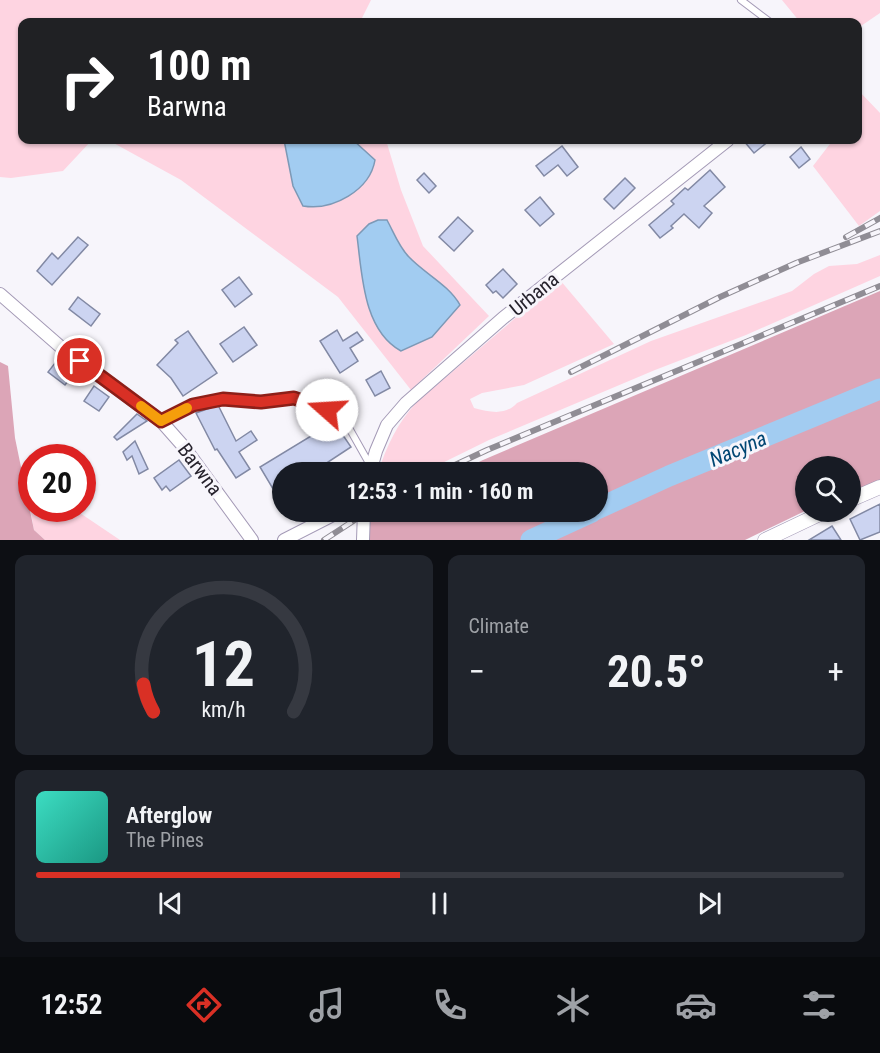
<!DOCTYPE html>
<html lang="en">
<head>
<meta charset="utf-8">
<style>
	body { margin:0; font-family:"Roboto Condensed",sans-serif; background:#20242c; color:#f1f3f6; height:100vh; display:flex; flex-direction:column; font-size:22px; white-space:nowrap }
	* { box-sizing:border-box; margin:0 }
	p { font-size:20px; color:#9ea1a6 }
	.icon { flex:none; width:33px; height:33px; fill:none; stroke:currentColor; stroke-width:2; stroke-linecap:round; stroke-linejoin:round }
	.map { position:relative; height:540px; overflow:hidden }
	.drawer { display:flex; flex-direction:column; gap:15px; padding:15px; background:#0d0f14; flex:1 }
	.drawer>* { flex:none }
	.guide { position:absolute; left:18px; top:18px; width:844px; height:126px; border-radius:12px; box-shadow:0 2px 4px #0004; background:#202124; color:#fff; overflow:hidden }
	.controls { position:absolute; left:795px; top:456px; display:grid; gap:12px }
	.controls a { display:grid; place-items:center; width:66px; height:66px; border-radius:50%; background:#171b24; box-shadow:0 2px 4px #0004; font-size:30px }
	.speed { position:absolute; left:18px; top:444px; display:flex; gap:12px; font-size:30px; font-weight:700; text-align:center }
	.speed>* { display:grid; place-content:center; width:78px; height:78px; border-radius:50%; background:#171b24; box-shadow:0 2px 4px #0004; line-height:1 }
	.speed .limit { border:9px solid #d22; background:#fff; color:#111 }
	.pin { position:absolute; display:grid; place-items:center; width:51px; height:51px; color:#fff; margin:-26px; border:3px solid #fff; border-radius:50%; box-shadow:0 2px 6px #0007 }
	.me { position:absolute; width:66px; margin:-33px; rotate:289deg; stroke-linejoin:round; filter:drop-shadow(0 0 4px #0008) }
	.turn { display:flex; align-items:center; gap:21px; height:126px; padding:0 30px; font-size:27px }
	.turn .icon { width:78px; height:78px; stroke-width:2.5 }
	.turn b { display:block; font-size:42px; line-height:51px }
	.big { font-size:45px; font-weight:700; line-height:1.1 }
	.drawer .widget { flex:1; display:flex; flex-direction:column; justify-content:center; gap:9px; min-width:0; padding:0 21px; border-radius:12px; background:#20242c }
	.drawer .dial { align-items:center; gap:0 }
	.dial svg { height:156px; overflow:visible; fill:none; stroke:#363941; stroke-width:7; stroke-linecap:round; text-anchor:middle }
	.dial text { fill:#f1f3f6; stroke:none }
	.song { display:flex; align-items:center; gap:18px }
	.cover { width:72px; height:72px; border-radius:9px; background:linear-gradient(135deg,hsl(170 70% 55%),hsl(170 70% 35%)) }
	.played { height:6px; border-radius:3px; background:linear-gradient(90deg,#d93025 45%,#363941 45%) }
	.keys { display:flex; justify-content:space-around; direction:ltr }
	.heat { display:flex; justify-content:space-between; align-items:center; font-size:33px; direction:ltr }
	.drawer .tiles { flex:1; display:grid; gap:15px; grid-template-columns:1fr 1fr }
	.widget:last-child { grid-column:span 2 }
	.trip { position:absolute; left:272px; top:462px; width:336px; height:60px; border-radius:30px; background:#171b24; box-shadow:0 2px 4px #0004; font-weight:700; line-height:60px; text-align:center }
	.dock { display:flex; height:96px; justify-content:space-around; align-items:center; background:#090b0e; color:#9ea1a6 }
	.dock .icon { width:42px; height:42px }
	.dock .active { color:#d93025 }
	.dock b { font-size:27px; color:#f1f3f6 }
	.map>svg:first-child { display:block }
	.green { fill:#fed4e1 }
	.forest { fill:#dca5b7 }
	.water { fill:#a2ccf1; stroke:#7d99b6; stroke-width:1.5 }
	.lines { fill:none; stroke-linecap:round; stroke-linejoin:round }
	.river { stroke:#a2ccf1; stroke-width:21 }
	.building { fill:#ccd4f1; stroke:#8289a4; stroke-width:1.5 }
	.service-casing { stroke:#a49ab6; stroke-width:8 }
	.minor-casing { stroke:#a49ab6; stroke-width:14 }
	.tertiary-casing { stroke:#a49ab6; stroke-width:15 }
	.service { stroke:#fff; stroke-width:6 }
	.minor { stroke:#fff; stroke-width:12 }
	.tertiary { stroke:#fff; stroke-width:14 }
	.rail-casing { stroke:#908d95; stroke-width:6 }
	.rail { stroke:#f7f5fb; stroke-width:4; stroke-dasharray:11; stroke-linecap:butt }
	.route-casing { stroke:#8d1f18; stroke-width:15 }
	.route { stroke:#d93025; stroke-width:10 }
	.slow { stroke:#f59e0b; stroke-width:10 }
	.labels { text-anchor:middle; stroke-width:6; stroke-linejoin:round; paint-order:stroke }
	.street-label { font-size:20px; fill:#26222c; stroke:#f7f5fb }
	.water-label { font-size:21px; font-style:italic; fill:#004673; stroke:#f7f5fb }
</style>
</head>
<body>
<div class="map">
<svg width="880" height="540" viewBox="0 0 880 540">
	<rect width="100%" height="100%" fill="#f7f5fb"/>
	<g class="green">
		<path d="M0 0H371L360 22H22V140H92L63 171 11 178 0 177Z"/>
		<path d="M782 0H880V13L858 28V22H800Z"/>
		<path d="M858 90 880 113V211L859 226 813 166 833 140H858Z"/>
		<path d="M108 140H386L401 190 423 246 489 316 411 390 338 297 181 180Z"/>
		<path d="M880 255V276L746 335 655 370 489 440 424 472H378C387 446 397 423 417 402L560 280 614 344 524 385 482 393 470 399 474 408C490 412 505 416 517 403L651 341 792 291 814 274 829 266 857 264Z"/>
		<path d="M24 474 31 479 32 508 74 509 120 540H45L34 530Z"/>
	</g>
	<g class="forest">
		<path d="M880 291V386L665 473 597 505V472H458L483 460Z"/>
		<path d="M0 362 8 366 15 438 34 530 45 540H0Z"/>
		<path d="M880 395V480L851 492 850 466H806L805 511 745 540H542L670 480Z"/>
		<path d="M382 512H583L524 540H368V518Z"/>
	</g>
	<g class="water">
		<path d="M284 140H353L375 160C370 190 333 211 303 206L293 186Z"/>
		<path d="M378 220H387C394 233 399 247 409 257 425 274 449 285 460 305L432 337 401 351C363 330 362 274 357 236L369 224Z"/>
	</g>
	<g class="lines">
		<g class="river">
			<path d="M597 509 669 476 880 389"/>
			<path d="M531 540 592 512"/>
		</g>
	</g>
	<g class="building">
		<path d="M743 140H770L754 153Z"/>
		<path d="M562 146 578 167 567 176 558 165 544 176 536 166Z"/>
		<path d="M801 147 810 159 799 168 790 157Z"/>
		<path d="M710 170 725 187 704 206 712 213 699 228 684 214 671 226 673 228 660 238 649 225 674 204 671 201 685 188 688 190Z"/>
		<path d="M424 173 436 186 429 193 417 180Z"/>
		<path d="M625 178 635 188 614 209 604 199Z"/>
		<path d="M540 197 554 214 540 226 525 210Z"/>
		<path d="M458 217 473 231 454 251 439 237Z"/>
		<path d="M78 237 88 245 52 285 37 271 52 253 58 259Z"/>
		<path d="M503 269 517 284 503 298 496 291 493 293 486 285Z"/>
		<path d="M239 277 252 294 235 307 222 290Z"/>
		<path d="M78 297 100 314 91 326 69 309Z"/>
		<path d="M244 327 257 345 233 362 220 344Z"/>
		<path d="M337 330 343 341 357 332 363 340 350 348 358 361 340 373 320 341Z"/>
		<path d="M188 331 217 373 183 396 171 378 157 365 178 343 175 340Z"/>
		<path d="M59 358 76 371 65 385 48 372Z"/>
		<path d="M381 371 390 388 375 396 366 380Z"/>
		<path d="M94 386 109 397 99 411 84 401Z"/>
		<path d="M218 405 236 441 251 431 257 440 239 452 250 469 236 478 217 449 215 450 196 413Z"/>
		<path d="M137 414 147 421 117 440 114 437Z"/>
		<path d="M334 422 351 447 313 472H282V504L260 467Z"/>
		<path d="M135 441 148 469 139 474 132 456 127 460 123 452Z"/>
		<path d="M179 460 191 476 170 491 166 486 162 490 154 478Z"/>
		<path d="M880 504V532L860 540 850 519Z"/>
		<path d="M832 526 841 540H809Z"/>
	</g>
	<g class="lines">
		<g class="service-casing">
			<g id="service">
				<path d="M741 0 770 22"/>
				<path d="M161 421 193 405 223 399 261 402 294 398 327 410 348 426 370 465"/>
			</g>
		</g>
		<g class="minor-casing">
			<g id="minor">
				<path d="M0 294 63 349 161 421 184 447 252 540"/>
				<path d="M370 472 376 451 387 425 406 403 503 318 728 140"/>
				<path d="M284 540 339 512"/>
				<path d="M363 540 364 512"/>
			</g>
		</g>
		<g class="tertiary-casing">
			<g id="tertiary">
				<path d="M850 500 880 487"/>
				<path d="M765 540 824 512"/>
			</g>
		</g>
		<use href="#service" class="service"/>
		<use href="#minor" class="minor"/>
		<use href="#tertiary" class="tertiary"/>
		<g class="rail-casing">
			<g id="rail">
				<path d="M846 237 880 218"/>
				<path d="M571 372 720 297 796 263 880 231"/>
				<path d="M440 472 487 450 880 286"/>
				<path d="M324 540 367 512"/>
			</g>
		</g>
		<use href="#rail" class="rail"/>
	</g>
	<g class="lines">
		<g class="route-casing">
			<path id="route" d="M80 361 161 421 193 405 223 399 261 402 294 398 327 410"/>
		</g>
		<use href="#route" class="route"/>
		<path class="slow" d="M141 406 161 421 187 408"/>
	</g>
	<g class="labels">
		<g class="street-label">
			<text transform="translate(534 294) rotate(-39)" y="7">Urbana</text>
			<text transform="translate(200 469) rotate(53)" y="7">Barwna</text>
		</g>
		<g class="water-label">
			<text transform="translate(738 449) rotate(-23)" y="7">Nacyna</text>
		</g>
	</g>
</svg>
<div class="controls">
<a><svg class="icon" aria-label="search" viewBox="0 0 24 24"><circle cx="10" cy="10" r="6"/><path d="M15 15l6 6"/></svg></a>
</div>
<div class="speed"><div class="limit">20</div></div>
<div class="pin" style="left:80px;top:361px;background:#d93025"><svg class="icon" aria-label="arrive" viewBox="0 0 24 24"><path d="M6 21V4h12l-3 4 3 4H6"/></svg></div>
<svg class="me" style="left:327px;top:410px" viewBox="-20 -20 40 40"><circle r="19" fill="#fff"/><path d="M0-13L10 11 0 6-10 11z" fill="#d93025"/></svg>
<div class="trip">12:53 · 1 min · 160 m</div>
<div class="guide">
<div class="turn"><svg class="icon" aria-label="right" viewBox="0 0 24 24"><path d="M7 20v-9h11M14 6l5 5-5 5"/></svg><div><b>100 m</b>Barwna</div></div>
</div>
</div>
<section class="drawer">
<div class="tiles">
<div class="widget dial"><svg viewBox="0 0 100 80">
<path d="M14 69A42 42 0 1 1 86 69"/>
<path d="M14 69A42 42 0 0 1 9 55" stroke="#d93025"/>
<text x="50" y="56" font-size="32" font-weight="700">12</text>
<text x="50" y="72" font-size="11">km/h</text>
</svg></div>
<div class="widget"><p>Climate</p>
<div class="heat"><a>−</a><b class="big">20.5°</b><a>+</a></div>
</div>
<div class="widget">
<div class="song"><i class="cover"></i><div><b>Afterglow</b><p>The Pines</p></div></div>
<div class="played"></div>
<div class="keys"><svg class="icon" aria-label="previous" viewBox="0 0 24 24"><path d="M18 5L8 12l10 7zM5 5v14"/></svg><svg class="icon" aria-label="pause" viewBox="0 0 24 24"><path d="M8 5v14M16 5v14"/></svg><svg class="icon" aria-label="next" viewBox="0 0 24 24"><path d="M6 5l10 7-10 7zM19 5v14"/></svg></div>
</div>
</div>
</section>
<nav class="dock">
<b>12:52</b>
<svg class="icon active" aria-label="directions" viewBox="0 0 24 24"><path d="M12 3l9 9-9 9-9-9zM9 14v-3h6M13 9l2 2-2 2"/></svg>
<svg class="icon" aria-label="music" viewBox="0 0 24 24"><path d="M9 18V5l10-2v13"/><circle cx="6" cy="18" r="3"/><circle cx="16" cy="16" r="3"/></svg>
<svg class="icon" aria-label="phone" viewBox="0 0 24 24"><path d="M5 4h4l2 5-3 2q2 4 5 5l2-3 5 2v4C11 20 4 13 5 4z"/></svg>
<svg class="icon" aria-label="climate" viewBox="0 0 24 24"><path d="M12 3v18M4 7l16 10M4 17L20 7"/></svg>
<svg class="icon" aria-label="car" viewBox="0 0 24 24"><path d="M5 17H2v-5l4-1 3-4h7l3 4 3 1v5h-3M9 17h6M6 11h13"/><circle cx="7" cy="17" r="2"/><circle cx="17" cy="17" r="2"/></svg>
<svg class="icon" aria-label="filters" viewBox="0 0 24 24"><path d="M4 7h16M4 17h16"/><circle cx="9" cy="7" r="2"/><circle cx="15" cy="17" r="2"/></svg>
</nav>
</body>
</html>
